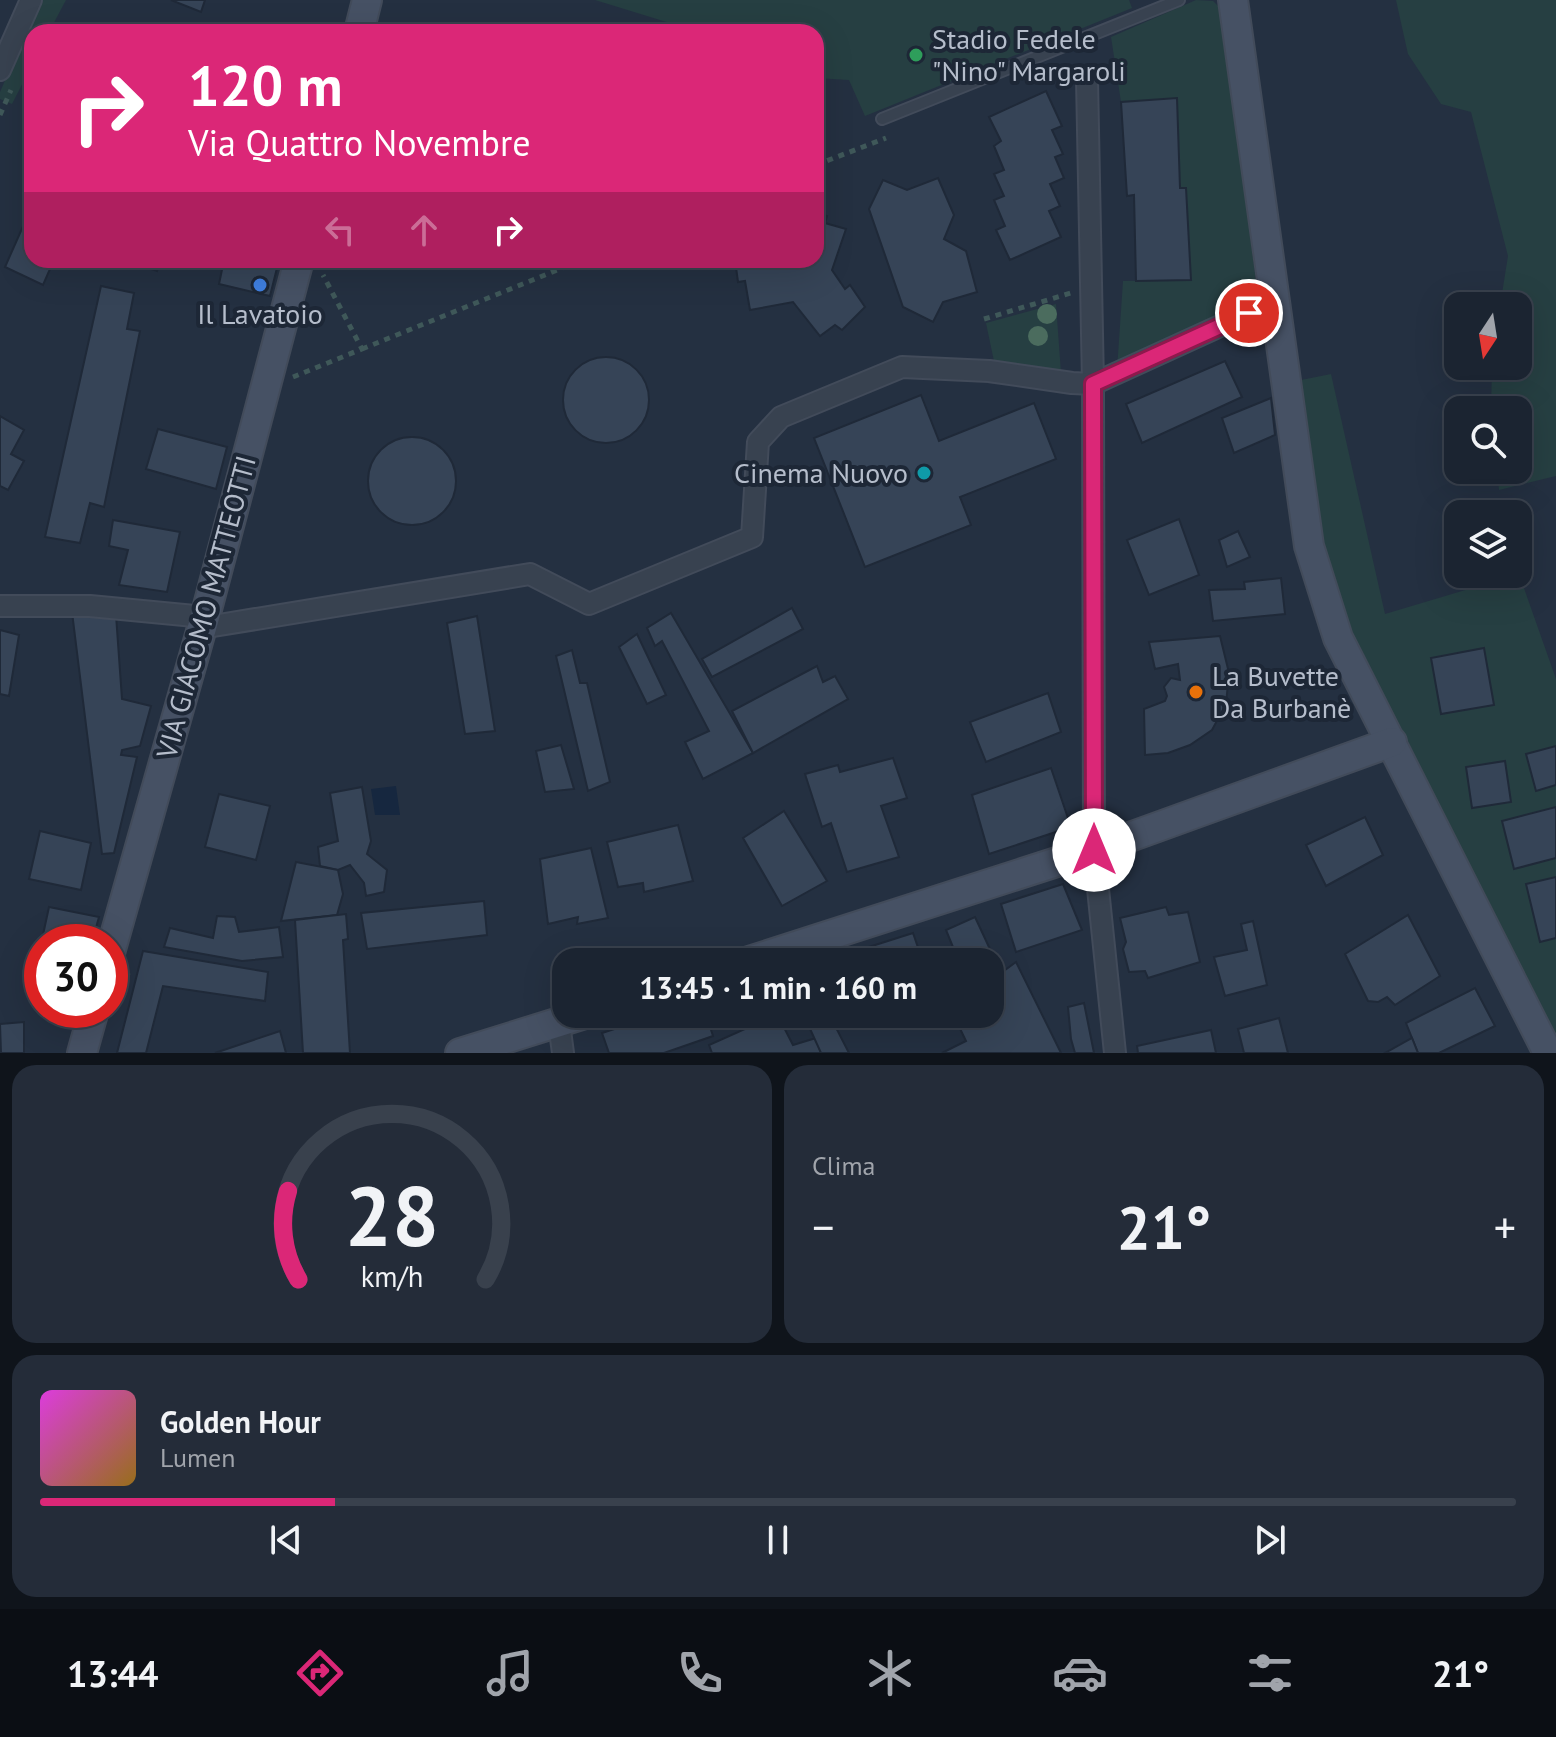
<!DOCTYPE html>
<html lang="it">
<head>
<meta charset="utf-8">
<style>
	body { margin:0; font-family:"PT Sans",sans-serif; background:#242c39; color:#f1f3f6; height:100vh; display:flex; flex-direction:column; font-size:30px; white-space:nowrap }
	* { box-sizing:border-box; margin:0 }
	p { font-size:26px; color:#a0a4ab }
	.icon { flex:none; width:44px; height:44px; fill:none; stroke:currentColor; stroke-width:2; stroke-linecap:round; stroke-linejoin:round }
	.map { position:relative; height:1053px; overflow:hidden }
	.panel { display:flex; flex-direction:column; gap:12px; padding:12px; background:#0f141b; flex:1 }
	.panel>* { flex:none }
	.guide { position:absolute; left:24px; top:24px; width:800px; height:244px; border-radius:24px; box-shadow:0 8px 32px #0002,0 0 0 2px #39414d; background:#db2777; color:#fff; overflow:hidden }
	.needle { width:52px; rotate:192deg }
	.controls { position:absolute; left:1444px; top:292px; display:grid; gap:16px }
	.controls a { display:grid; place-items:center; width:88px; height:88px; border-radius:16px; background:#1b2431; box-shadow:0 8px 32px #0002,0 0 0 2px #39414d; font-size:40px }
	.speed { position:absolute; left:24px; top:924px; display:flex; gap:16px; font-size:40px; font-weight:700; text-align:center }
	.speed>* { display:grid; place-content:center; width:104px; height:104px; border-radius:50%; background:#1b2431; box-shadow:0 8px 32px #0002,0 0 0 2px #39414d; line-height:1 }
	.speed .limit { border:12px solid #d22; background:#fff; color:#111 }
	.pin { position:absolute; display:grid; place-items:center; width:68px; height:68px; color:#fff; margin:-34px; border:4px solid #fff; border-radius:50%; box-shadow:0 2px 8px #0007 }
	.me { position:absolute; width:88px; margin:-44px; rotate:0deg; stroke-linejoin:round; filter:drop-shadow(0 0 6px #0008) }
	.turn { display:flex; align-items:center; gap:28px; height:168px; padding:0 32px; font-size:36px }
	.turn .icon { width:104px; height:104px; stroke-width:2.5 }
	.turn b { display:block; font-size:56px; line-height:68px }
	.lanes { display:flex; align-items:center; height:76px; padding:0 32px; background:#0003; justify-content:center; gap:40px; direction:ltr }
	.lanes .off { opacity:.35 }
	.big { font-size:60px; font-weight:700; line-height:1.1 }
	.panel .widget { flex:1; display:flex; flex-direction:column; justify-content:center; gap:12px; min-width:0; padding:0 28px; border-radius:24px; background:#242c39 }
	.panel .dial { align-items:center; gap:0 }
	.dial svg { height:208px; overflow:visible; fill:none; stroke:#39414d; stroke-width:7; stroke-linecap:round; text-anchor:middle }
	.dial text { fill:#f1f3f6; stroke:none }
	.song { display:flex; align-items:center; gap:24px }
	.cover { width:96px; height:96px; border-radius:12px; background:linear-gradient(135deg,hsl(300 70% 55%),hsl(40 70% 35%)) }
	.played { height:8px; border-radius:4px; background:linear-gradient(90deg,#db2777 20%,#39414d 20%) }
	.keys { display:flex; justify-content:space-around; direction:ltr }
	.heat { display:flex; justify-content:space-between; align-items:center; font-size:44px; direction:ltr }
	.panel .tiles { flex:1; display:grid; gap:12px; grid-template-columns:1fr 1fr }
	.widget:last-child { grid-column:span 2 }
	.trip { position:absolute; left:552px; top:948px; width:452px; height:80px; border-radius:24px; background:#1b2431; box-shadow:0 8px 32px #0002,0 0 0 2px #39414d; font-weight:700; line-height:80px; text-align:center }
	.menu { display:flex; height:128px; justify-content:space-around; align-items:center; background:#0b0e14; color:#a0a4ab }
	.menu .icon { width:56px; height:56px }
	.menu .current { color:#db2777 }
	.menu b { font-size:36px; color:#f1f3f6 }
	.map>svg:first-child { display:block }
	.green { fill:#263f42 }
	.water { fill:#16273f }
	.building { fill:#364457; stroke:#1f2938; stroke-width:2 }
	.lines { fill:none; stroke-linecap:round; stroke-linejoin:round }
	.lane-casing { stroke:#424b5a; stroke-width:14 }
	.street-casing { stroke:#424b5a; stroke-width:24 }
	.secondary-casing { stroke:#424b5a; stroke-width:32 }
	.path { stroke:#3f5859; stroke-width:5; stroke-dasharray:6 6; stroke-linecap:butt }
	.lane { stroke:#384250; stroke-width:10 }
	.street { stroke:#384250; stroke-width:20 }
	.secondary { stroke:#465164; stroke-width:28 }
	.tree { fill:#4b6c5e }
	.route-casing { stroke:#8e194d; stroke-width:20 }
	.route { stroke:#db2777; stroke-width:14 }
	.leisure-dot { fill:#2e9e5b; stroke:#1d2736; stroke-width:3 }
	.shop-dot { fill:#3f7fe0; stroke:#1d2736; stroke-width:3 }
	.culture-dot { fill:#0f9aa8; stroke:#1d2736; stroke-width:3 }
	.food-dot { fill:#e8710a; stroke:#1d2736; stroke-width:3 }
	.labels { text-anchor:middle; stroke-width:8; stroke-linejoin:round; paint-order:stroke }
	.poi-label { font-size:28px; fill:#b5bdcb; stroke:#1d2736; text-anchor:start }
	.street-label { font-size:28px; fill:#b5bdcb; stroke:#1d2736 }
</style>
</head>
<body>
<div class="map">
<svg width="1556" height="1053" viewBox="0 0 1556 1053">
	<rect width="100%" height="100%" fill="#243041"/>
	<g class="green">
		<path d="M40 0H66L49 32H32V65L12 104 0 99V92Z"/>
		<path d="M595 0H1129L1132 8 865 116 849 80 816 78V32H699Z"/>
		<path d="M1196 0 1213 1 1221 9 1258 297 1117 370 1123 281 1191 280 1185 188H1180L1177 98 1121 102 1111 37Z"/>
		<path d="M1396 0H1556V476L1499 490 1497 470H1518V410H1491L1492 366H1518V306H1500L1508 256 1471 112 1441 104 1408 54Z"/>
		<path d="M1056 304 1061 373 995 366 986 323Z"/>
		<path d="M1331 374 1385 614 1519 574 1556 679V1040L1345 632 1318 537 1296 381Z"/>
	</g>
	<path class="water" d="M396 786 400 815H375L371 789Z"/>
	<g class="building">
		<path d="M171 0H205L201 12Z"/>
		<path d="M1046 91 1062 126 1052 130 1063 154 1055 157 1064 178 1050 184 1060 206 1049 211 1061 237 1010 260 996 230 1005 226 994 200 1004 196 994 174 1004 170 994 146 1001 141 989 117Z"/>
		<path d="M1177 98 1180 188H1186L1191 280 1136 281 1134 195 1127 196 1121 102Z"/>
		<path d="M938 178 954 215 944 239 966 251 977 292 943 302 933 322 903 307 869 209 883 180 907 190Z"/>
		<path d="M32 206V260H54L43 285 5 267Z"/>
		<path d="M816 212 827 216 825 223 846 229 832 270 845 289 850 285 865 307 842 330 835 325 820 336 793 302 750 310 745 281 738 282 735 260H816Z"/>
		<path d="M126 260H161L157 271Z"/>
		<path d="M224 260H279L270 296 219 284Z"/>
		<path d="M101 286 134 293 127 329 140 331 104 507 90 503 80 543 45 537Z"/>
		<circle cx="606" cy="400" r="43"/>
		<path d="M1225 361 1242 397 1142 443 1126 404Z"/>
		<path d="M921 395 939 441 1034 403 1056 459 960 497 971 525 865 567 814 438Z"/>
		<path d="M1271 398 1275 435 1234 453 1222 418Z"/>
		<path d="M0 416 24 430 11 454 24 461 8 490 0 486Z"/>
		<path d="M158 429 227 447 216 489 146 469Z"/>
		<circle cx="412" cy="481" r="44"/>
		<path d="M1179 519 1199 575 1149 595 1127 540Z"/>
		<path d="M113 520 180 532 167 592 119 585 128 550 109 546Z"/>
		<path d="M1238 531 1250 557 1227 567 1219 540Z"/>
		<path d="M1281 578 1285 614 1213 621 1209 590 1245 589 1244 582Z"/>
		<path d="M792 608 803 629 712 677 702 659Z"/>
		<path d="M72 612 116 615 122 699 151 706 140 746 122 750 121 755 137 757 114 853 102 854Z"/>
		<path d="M671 613 753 753 703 779 685 742 709 731 662 641 655 646 647 628Z"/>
		<path d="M477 616 495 731 465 734 447 623Z"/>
		<path d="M0 630 19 635 9 696 0 694Z"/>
		<path d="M637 634 666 695 647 704 619 647Z"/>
		<path d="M1220 636 1229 673 1226 704 1212 730 1190 745 1168 753 1145 755 1144 709 1165 701 1167 696 1164 687 1171 678 1180 680 1178 664 1155 669 1149 642Z"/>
		<path d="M1484 648 1494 705 1441 714 1431 658Z"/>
		<path d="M572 650 580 683H587L610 782 588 791 556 656Z"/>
		<path d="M817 666 823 682 835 676 848 699 753 753 732 711Z"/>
		<path d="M1048 693 1061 732 986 762 970 722Z"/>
		<path d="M561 745 574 789 545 792 536 751Z"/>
		<path d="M1556 746V785L1536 791 1526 754Z"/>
		<path d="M893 758 907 798 881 806 899 857 847 872 831 823 822 827 805 774 838 765 840 772Z"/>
		<path d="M1505 761 1511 802 1472 808 1466 767Z"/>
		<path d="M1051 768 1071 827 989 854 972 795Z"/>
		<path d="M362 787 371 841 367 854 387 870 384 892 366 896 364 883 350 865 338 870 320 866 318 847 338 841 330 793Z"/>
		<path d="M219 794 270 806 256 860 205 847Z"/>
		<path d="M1556 807V858L1514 869 1502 821Z"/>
		<path d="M784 811 827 881 782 906 743 838Z"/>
		<path d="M1365 817 1383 855 1326 886 1306 845Z"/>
		<path d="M678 825 693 881 644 892 643 883 618 887 607 842Z"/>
		<path d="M40 831 91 843 81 890 29 879Z"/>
		<path d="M591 848 608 918 577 924 578 917 548 924 540 859Z"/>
		<path d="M296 862 338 870 343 894 337 915 281 921Z"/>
		<path d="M1556 877V938L1540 942 1526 884Z"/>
		<path d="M1063 884 1082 930 1016 952 1001 904Z"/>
		<path d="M484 901 487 935 367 949 361 913Z"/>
		<path d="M49 907 99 917 92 942H42L41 944Z"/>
		<path d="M1166 907 1169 915 1188 912 1200 962 1148 978 1145 971 1129 972 1123 949 1126 942 1120 918Z"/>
		<path d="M346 914 348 939 343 940 350 1053H303L295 920Z"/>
		<path d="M1408 915 1440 976 1395 1005 1387 997 1378 1002 1368 1001 1345 954Z"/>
		<path d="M217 916 235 917 239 932 279 927 283 957 242 961 164 947 170 928 213 938Z"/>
		<path d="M975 917 1001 973 1016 962 1061 1053H942L966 1041 953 1014H990V962H959L946 930Z"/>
		<path d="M1253 921 1267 985 1225 996 1214 957 1247 950 1241 924Z"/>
		<path d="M913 933 923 962H853L850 953Z"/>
		<path d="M143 951 268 972 265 1001 163 986 146 1053H117Z"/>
		<path d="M1475 988 1495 1026 1439 1053H1418L1406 1023Z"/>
		<path d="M1084 1003 1094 1053H1075L1071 1039 1068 1007Z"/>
		<path d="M661 1014H706L713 1036 664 1053H609L602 1033Z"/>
		<path d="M768 1014H777L793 1045 816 1038 821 1053H712L709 1045 754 1025 752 1019Z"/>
		<path d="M826 1014H829L849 1053H821L806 1020Z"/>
		<path d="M872 1014H906L875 1024Z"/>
		<path d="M1279 1018 1288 1053H1244L1238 1029Z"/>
		<path d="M24 1022V1053H1L0 1024Z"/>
		<path d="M1211 1030 1216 1053H1138L1137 1046Z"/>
		<path d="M280 1031 286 1053H215Z"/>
		<path d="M1412 1038 1418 1053H1385Z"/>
	</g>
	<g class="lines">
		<g class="lane-casing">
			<path id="lane" d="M882 119 1179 0"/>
		</g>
		<g class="street-casing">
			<g id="street">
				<path d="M0 70 31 0"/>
				<path d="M1087 79 1093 384 1094 850 1115 1053"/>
				<path d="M0 606H90L205 617"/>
				<path d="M201 628 530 574 589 604 752 537 758 442 781 417 902 367 989 371 1072 383 1093 384 1275 301"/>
				<path d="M559 1023 563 1053"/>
			</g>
		</g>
		<g class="secondary-casing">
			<g id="secondary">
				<path d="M1233 0 1309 546 1338 638 1548 1053"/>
				<path d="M359 32 367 0"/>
				<path d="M110 953 205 617 299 260"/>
				<path d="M746 962 1094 850 1392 742"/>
				<path d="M82 1053 94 1010"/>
				<path d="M460 1053 585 1014"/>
			</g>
		</g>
		<g class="path">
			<path d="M0 115 11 90"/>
			<path d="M816 165 886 138"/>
			<path d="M984 319 1071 293"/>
			<path d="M362 349 582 260"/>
			<path d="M293 377 362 349 323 275"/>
			<path d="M120 1002 128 973"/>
		</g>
		<use href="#lane" class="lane"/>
		<use href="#street" class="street"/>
		<use href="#secondary" class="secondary"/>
	</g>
	<g class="tree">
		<circle cx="1047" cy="314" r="10"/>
		<circle cx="1038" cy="336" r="10"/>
	</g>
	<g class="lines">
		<g class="route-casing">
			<path id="route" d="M1094 850 1093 384 1249 313"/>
		</g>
		<use href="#route" class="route"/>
	</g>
	<circle class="leisure-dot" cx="916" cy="55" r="8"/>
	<circle class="shop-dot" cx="260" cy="285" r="8"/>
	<circle class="culture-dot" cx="924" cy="473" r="8"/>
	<circle class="food-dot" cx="1196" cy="692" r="8"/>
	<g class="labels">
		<g class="poi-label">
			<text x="932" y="49">Stadio Fedele<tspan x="932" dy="32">"Nino" Margaroli</tspan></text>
			<text x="260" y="324" text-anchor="middle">Il Lavatoio</text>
			<text x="908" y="483" text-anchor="end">Cinema Nuovo</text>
			<text x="1212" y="686">La Buvette<tspan x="1212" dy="32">Da Burbanè</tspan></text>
		</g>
		<g class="street-label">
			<text transform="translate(206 607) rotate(-75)" y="10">VIA GIACOMO MATTEOTTI</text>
		</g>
	</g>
</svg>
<div class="controls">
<a><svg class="needle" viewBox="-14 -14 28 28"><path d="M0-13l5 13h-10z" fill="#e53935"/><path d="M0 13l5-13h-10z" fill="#a0a4ab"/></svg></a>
<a><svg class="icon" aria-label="search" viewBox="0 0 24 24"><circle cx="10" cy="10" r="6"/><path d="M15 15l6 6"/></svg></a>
<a><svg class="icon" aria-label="layers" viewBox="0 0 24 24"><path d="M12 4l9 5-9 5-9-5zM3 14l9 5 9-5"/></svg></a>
</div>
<div class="speed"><div class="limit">30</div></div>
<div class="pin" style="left:1249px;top:313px;background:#d93025"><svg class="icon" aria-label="arrive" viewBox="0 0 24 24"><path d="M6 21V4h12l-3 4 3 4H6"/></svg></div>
<svg class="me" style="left:1094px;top:850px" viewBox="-20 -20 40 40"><circle r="19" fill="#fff"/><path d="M0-13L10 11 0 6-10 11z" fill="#db2777"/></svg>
<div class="trip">13:45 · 1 min · 160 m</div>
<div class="guide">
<div class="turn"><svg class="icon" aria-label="right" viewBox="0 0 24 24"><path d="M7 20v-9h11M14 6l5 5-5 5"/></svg><div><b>120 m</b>Via Quattro Novembre</div></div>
<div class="lanes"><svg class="icon off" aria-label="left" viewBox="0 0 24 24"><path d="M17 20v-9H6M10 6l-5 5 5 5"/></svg><svg class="icon off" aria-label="ahead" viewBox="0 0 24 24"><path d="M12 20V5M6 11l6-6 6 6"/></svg><svg class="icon" aria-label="right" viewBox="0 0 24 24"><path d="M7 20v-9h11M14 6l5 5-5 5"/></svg></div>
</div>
</div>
<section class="panel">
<div class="tiles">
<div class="widget dial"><svg viewBox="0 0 100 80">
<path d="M14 69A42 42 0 1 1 86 69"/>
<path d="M14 69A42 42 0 0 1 10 35" stroke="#db2777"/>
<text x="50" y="56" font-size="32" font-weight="700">28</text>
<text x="50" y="72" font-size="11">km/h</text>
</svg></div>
<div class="widget"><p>Clima</p>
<div class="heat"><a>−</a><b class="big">21°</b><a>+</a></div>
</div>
<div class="widget">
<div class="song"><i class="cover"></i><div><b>Golden Hour</b><p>Lumen</p></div></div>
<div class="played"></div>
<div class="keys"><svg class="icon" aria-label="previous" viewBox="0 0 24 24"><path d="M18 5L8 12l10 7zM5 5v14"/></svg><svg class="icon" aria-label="pause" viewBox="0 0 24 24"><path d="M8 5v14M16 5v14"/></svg><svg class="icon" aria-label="next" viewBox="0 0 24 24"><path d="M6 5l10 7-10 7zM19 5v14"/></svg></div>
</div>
</div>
</section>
<nav class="menu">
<b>13:44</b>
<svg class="icon current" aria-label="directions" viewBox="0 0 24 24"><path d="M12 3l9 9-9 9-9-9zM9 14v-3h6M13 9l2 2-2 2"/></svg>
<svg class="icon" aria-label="music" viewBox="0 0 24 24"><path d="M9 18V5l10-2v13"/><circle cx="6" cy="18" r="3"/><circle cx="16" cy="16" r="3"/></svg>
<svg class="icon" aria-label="phone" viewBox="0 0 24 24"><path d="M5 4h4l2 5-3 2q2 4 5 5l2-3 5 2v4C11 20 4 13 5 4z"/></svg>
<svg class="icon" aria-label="climate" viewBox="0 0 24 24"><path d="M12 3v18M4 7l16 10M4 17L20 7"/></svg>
<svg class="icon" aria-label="car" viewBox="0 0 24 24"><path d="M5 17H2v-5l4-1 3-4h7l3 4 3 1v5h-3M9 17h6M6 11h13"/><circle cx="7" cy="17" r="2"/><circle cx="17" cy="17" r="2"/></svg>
<svg class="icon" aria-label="filters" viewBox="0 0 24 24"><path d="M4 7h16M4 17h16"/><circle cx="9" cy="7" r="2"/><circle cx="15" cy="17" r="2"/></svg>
<b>21°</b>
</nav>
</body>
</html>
